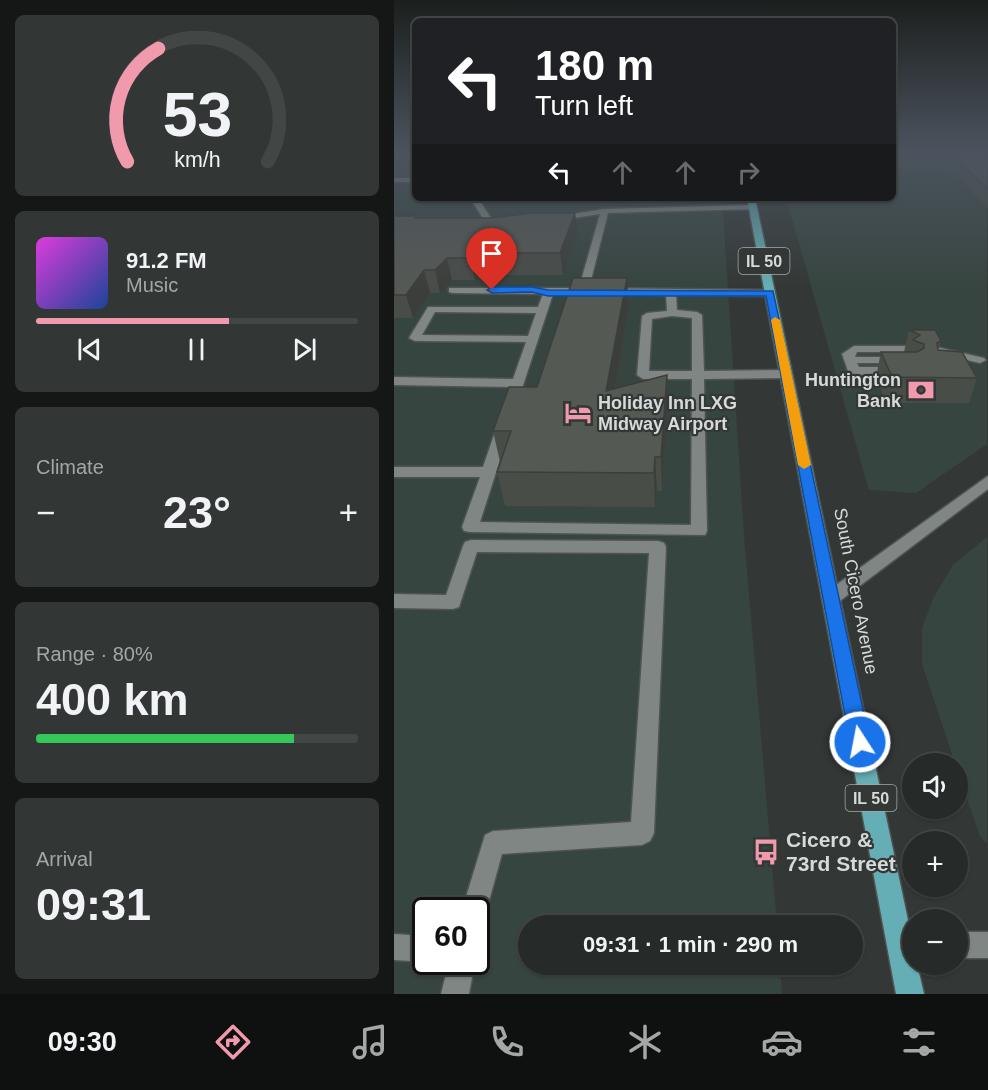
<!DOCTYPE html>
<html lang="en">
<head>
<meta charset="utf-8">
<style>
	body { margin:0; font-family:Helvetica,sans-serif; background:#323634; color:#f1f3f6; height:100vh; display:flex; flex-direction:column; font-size:22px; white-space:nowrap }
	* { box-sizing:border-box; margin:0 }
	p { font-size:20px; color:#a4a7a8 }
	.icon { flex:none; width:33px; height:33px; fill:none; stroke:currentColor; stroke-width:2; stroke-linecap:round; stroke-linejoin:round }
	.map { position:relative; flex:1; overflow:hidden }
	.panel { display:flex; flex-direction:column; gap:15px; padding:15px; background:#151716; width:394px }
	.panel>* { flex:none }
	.top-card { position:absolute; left:18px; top:18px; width:484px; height:183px; border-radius:9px; box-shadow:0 2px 4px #0004,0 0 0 2px #424645; background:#202124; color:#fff; overflow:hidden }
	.tools { position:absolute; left:508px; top:753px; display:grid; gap:12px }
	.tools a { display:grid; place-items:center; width:66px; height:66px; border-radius:50%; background:#262a28; box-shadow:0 2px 4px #0004,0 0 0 2px #424645; font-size:30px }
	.speed { position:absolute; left:18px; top:897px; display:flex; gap:12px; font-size:30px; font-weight:700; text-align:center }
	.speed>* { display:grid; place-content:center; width:78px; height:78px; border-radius:50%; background:#262a28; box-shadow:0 2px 4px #0004,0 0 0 2px #424645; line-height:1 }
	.speed .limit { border:3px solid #111; border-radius:9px; background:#fff; color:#111 }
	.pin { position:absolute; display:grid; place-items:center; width:51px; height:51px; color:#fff; margin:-62px -26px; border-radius:50% 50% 50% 0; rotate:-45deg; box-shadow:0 0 6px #0007 }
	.pin .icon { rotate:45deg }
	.me { position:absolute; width:66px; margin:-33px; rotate:349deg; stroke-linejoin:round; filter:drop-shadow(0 0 4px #0008) }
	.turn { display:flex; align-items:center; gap:21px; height:126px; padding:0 24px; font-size:27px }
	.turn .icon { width:78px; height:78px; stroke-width:2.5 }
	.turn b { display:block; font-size:42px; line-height:51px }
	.lanes { display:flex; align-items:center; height:57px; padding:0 24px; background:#0003; justify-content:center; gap:30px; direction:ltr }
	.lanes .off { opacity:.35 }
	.big { font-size:45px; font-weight:600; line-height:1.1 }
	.panel .tile { flex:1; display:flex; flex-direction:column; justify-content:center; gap:9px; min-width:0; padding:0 21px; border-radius:9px; background:#323634 }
	.panel .dial { align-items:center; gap:0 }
	.dial svg { height:156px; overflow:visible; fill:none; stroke:#424645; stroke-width:7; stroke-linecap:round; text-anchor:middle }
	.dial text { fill:#f1f3f6; stroke:none }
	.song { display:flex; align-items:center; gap:18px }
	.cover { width:72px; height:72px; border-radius:9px; background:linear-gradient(135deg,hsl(300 70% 55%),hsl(220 70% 35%)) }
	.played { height:6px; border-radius:3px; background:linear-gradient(90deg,#f29aad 60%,#424645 60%) }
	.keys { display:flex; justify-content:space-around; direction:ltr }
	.heat { display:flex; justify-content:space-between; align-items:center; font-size:33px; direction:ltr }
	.charge { height:9px; border-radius:4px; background:linear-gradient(90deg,#34c759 80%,#424645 0) }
	.trip { position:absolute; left:124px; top:915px; width:345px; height:60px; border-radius:30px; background:#262a28; box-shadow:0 2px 4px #0004,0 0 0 2px #424645; font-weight:600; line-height:60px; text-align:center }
	.dock { display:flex; height:96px; justify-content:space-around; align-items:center; background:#0f1110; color:#a4a7a8 }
	.dock .icon { width:42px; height:42px }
	.dock .current { color:#f29aad }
	.dock b { font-size:27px; color:#f1f3f6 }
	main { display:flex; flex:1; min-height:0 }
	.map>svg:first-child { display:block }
	.built { fill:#374540; fill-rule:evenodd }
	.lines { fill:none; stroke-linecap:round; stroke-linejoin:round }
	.minor-casing { stroke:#4f5452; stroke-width:3 }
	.major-casing { stroke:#4f5452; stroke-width:3 }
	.minor { fill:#7f8683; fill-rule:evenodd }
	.major { fill:#66aeb5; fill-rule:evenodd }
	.wall { fill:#494d48 }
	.shaded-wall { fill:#3c3e3b }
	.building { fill:#555954; stroke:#3c3e3b; stroke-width:1.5 }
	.route { fill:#1a73e8; stroke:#114b97; stroke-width:1.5 }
	.slow { fill:#f59e0b }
	.labels { text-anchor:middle; stroke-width:4.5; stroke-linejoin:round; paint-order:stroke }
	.shield { fill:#333836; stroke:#a5a9a7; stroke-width:1.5 }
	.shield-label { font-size:16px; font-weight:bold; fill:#d6dad8 }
	.poi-label { font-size:18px; font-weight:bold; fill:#d6dad8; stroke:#333836; text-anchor:end }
	.street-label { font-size:18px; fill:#d6dad8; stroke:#333836 }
	.near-poi-label { font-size:21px; font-weight:bold; fill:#d6dad8; stroke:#333836; text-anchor:start }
</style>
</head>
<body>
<main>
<section class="panel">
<div class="tile dial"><svg viewBox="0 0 100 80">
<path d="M14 69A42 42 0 1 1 86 69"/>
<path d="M14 69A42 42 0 0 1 30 11" stroke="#f29aad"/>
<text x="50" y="56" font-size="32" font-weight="700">53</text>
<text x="50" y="72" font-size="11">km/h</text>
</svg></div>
<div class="tile">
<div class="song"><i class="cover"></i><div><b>91.2 FM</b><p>Music</p></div></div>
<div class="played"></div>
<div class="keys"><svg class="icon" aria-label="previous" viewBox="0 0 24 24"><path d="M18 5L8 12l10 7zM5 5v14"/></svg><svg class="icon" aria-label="pause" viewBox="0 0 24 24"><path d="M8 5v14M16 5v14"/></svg><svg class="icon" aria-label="next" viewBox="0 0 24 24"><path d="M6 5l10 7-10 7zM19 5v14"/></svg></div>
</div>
<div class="tile"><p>Climate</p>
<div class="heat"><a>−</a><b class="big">23°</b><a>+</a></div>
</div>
<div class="tile"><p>Range · 80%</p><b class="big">400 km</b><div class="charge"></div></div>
<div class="tile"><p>Arrival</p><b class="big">09:31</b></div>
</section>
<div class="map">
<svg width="594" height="994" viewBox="0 0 594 994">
	<rect width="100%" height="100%" fill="#333836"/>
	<g class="built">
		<path d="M0 149H21V198H328L350 536 383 925 135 926V964L386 965 388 994H0ZM32 910H82V962H32Z"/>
		<path d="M500 149H593V444L522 493 475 490 392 198H500Z"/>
		<path d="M593 537V844L586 836 564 773V764L561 763 528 664V628L540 597 559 565Z"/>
	</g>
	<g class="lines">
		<g class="minor-casing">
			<g id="minor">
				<rect x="0" y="178" width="21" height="4"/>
				<path d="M79 198H87L86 201 104 229 103 231H97L78 201Z"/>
				<path d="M359 205 363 207 362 209 214 213 195 288 376 290 381 293 376 296 282 295 283 310 303 312 308 315 310 371 392 370 398 374 392 378 310 379 313 531 311 535 76 532 70 531 68 527 86 477H0V467H89L102 429 109 425 116 429 86 522 297 525 298 379H249L243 375 248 316 253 313 273 311 272 295 159 294 121 410H111L110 407 117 387 0 385V377L119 379 132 342 21 341 15 338 34 307H144L149 294 58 293 55 292V288H185L206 214 161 221H158V217L211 209ZM41 312 142 313 134 336 28 335ZM278 316 298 318V371H255L258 319Z"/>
				<path d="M460 346H538L590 358 592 360 586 363 538 352H463L461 357H504L510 360 504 363H463L465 367H502L506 368V374L460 375 454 371 448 354Z"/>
				<path d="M594 476V489L443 603 437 605 431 603 428 598 431 593Z"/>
				<path d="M77 540 264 541 270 543 272 547 260 833 256 841 248 845 108 854 90 919 82 922V910H68L91 835 99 831 237 822 255 553 83 552 65 607 59 609 0 608V594L52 595 69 546 71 542Z"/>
				<rect x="564" y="932" width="30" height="26"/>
				<path d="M0 934 32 936V962H34H32L0 960Z"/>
				<path d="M55 962H81L75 994H47Z"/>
			</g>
		</g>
		<g class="major-casing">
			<path id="major" d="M353 198H361L519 944V964H523L530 994H502Z"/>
		</g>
		<use href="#minor" class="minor"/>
		<use href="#major" class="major"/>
	</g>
	<g class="wall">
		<rect x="0" y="149" width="21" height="27"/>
		<path d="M500 149H594V209L560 173H551L547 169H500Z"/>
		<path d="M0 216H23V218L184 233 169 275H84L81 280H58L46 293H36L19 318H0Z"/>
		<path d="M235 307 221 389 273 375 274 407 268 491H263L261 507 111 506 103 472 106 462 99 431 143 387Z"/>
		<path d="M515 330 547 341 544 350 583 378 575 403H492L482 377 487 352H510Z"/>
	</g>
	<g class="shaded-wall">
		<path d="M181 213 184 233 169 275 166 253Z"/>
		<path d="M79 253 84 275 81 280 76 258Z"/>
		<path d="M53 258 58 280 46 293 41 270Z"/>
		<path d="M30 270 36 293 19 318 12 295Z"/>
		<path d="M233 278 235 307 215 423 212 391Z"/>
		<path d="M273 375 274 407 268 491 267 457Z"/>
		<path d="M261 457 263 491 261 507 260 473Z"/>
	</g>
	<g class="building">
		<rect x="0" y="149" width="21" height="12"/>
		<path d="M500 149H594V189L563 159H554L551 155H500Z"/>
		<path d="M138 213H181L166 253H79L76 258H53L41 270H30L12 295H0V216H23L21 218H99Z"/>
		<path d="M179 278H233L212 391 273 375 267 457H261L260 473 103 472 117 431H99L115 387H143Z"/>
		<path d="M515 330H541L547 341 543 343 544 350 568 352 583 378 498 377 487 352H523L530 348V344L519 340 526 335Z"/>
	</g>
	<linearGradient id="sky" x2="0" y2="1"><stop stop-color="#1c1f1e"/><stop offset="0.52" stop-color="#4a535d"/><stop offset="1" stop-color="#4a535d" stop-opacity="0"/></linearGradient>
	<rect width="594" height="288" fill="url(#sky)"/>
	<path class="route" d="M138 287 154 290 379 291 476 742 473 749 466 751 459 749 456 742 372 296H154L138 292 98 293 93 290 98 287Z"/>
	<path class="slow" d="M381 317 386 320 417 465 410 469 404 465 377 320Z"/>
	<defs>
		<g id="bank-bare" transform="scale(2.07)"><path d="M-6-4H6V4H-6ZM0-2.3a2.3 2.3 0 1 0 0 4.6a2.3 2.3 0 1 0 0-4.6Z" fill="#f29aad" stroke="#333836" stroke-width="2.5" paint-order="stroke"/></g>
		<g id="hotel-bare" transform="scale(2.07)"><path d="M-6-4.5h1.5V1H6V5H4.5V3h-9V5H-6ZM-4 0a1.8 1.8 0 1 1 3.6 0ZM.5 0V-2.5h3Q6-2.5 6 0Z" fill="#f29aad" stroke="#333836" stroke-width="2.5" paint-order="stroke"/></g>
		<g id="bus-bare" transform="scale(2.07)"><path d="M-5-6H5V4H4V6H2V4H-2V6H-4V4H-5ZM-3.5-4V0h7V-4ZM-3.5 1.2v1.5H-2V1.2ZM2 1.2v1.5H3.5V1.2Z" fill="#f29aad" stroke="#333836" stroke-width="2.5" paint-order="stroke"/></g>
	</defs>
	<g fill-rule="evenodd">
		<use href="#bank-bare" x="527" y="390"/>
		<use href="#hotel-bare" x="184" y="413"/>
		<use href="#bus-bare" x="372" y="852"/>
	</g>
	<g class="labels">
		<g class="shield">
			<rect x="344.5" y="248" width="51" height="26" rx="4.5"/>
			<rect x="451.5" y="785" width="51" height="26" rx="4.5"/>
		</g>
		<g class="shield-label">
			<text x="370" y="267">IL 50</text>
			<text x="477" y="804">IL 50</text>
		</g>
		<g class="poi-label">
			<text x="507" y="386">Huntington<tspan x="507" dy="21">Bank</tspan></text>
			<text x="204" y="409" text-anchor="start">Holiday Inn LXG<tspan x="204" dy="21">Midway Airport</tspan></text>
		</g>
		<g class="street-label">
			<text transform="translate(462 591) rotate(79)" y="6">South Cicero Avenue</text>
		</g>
		<g class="near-poi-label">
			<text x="392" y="847">Cicero &amp;<tspan x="392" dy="24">73rd Street</tspan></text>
		</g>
	</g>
</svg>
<div class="tools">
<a><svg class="icon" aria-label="sound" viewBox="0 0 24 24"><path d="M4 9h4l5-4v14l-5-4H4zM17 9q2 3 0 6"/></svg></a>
<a>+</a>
<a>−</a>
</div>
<div class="speed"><div class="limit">60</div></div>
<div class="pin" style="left:98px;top:290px;background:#d93025"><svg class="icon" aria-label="arrive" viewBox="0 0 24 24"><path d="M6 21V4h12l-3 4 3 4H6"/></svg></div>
<svg class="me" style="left:466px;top:742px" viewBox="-20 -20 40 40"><circle r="17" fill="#1a73e8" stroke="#fff" stroke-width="3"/><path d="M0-11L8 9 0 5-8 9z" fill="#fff"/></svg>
<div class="trip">09:31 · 1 min · 290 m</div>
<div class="top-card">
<div class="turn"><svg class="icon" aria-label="left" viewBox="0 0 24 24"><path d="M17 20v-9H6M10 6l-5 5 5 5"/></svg><div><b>180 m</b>Turn left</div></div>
<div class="lanes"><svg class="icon" aria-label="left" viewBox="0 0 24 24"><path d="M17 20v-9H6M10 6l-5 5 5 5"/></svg><svg class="icon off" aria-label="ahead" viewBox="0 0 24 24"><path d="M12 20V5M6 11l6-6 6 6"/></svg><svg class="icon off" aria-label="ahead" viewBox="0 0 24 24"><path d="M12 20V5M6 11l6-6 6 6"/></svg><svg class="icon off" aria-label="right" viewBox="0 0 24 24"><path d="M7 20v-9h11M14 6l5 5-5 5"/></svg></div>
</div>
</div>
</main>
<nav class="dock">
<b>09:30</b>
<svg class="icon current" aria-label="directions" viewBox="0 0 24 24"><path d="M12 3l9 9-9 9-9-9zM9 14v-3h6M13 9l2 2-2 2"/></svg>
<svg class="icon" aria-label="music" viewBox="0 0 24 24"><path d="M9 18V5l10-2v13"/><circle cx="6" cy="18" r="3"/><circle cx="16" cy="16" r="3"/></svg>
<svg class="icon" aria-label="phone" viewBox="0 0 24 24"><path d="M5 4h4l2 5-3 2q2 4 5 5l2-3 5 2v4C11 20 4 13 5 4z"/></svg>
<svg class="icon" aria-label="climate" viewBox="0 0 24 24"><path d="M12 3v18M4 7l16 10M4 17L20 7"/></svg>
<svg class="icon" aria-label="car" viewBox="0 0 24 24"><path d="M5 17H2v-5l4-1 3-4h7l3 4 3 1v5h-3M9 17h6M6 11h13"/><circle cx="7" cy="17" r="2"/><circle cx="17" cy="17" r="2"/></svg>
<svg class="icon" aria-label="filters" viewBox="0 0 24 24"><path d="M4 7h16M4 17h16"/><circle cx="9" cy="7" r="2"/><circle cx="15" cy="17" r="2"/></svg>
</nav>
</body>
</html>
